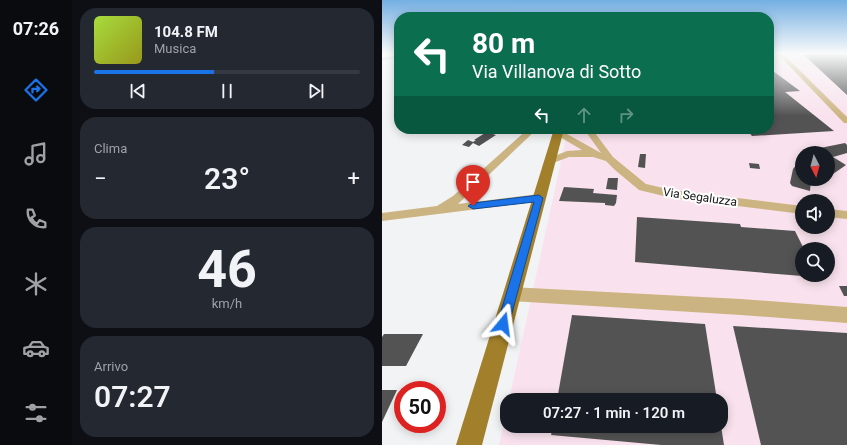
<!DOCTYPE html>
<html lang="it">
<head>
<meta charset="utf-8">
<style>
	body { margin:0; font-family:Roboto,sans-serif; background:#242831; color:#f1f3f6; height:100vh; display:flex; flex-direction:column; font-size:15px; white-space:nowrap }
	* { box-sizing:border-box; margin:0 }
	p { font-size:13px; color:#9ea1a6 }
	.icon { flex:none; width:22px; height:22px; fill:none; stroke:currentColor; stroke-width:2; stroke-linecap:round; stroke-linejoin:round }
	.map { position:relative; flex:1; overflow:hidden }
	.side { display:flex; flex-direction:column; gap:8px; padding:8px; background:#0d0f14; width:310px }
	.side>* { flex:none }
	.guide { position:absolute; left:12px; top:12px; width:380px; height:122px; border-radius:16px; box-shadow:0 2px 10px #0003; background:#0b6e4f; color:#fff; overflow:hidden }
	.needle { width:26px; rotate:174deg }
	.fabs { position:absolute; left:413px; top:146px; display:grid; gap:8px }
	.fabs a { display:grid; place-items:center; width:40px; height:40px; border-radius:50%; background:#171b24; box-shadow:0 2px 10px #0003; font-size:20px }
	.speed { position:absolute; left:12px; top:381px; display:flex; gap:8px; font-size:20px; font-weight:700; text-align:center }
	.speed>* { display:grid; place-content:center; width:52px; height:52px; border-radius:50%; background:#171b24; box-shadow:0 2px 10px #0003; line-height:1 }
	.speed .limit { border:6px solid #d22; background:#fff; color:#111 }
	.pin { position:absolute; display:grid; place-items:center; width:34px; height:34px; color:#fff; margin:-41px -17px; border-radius:50% 50% 50% 0; rotate:-45deg; box-shadow:0 0 4px #0007 }
	.pin .icon { rotate:45deg }
	.me { position:absolute; width:44px; margin:-22px; rotate:16deg; stroke-linejoin:round; filter:drop-shadow(0 0 3px #0008) }
	.turn { display:flex; align-items:center; gap:14px; height:84px; padding:0 12px; font-size:18px }
	.turn .icon { width:52px; height:52px; stroke-width:2.5 }
	.turn b { display:block; font-size:28px; line-height:34px }
	.lanes { display:flex; align-items:center; height:38px; padding:0 12px; background:#0003; justify-content:center; gap:20px; direction:ltr }
	.lanes .off { opacity:.35 }
	.big { font-size:30px; font-weight:600; line-height:1.1 }
	.side .card { flex:1; display:flex; flex-direction:column; justify-content:center; gap:6px; min-width:0; padding:0 14px; border-radius:16px; background:#242831 }
	.side .dial { align-items:center; gap:0 }
	.dial b { font-size:52px; line-height:1 }
	.song { display:flex; align-items:center; gap:12px }
	.cover { width:48px; height:48px; border-radius:6px; background:linear-gradient(135deg,hsl(80 70% 55%),hsl(60 70% 35%)) }
	.played { height:4px; border-radius:2px; background:linear-gradient(90deg,#1a73e8 45%,#363941 45%) }
	.keys { display:flex; justify-content:space-around; direction:ltr }
	.heat { display:flex; justify-content:space-between; align-items:center; font-size:22px; direction:ltr }
	.trip { position:absolute; left:118px; top:393px; width:228px; height:40px; border-radius:16px; background:#171b24; box-shadow:0 2px 10px #0003; font-weight:600; line-height:40px; text-align:center }
	main { display:flex; flex:1; min-height:0 }
	.menu { display:flex; flex-direction:column; width:72px; justify-content:space-around; align-items:center; background:#090b0e; color:#9ea1a6 }
	.menu .icon { width:28px; height:28px }
	.menu .on { color:#1a73e8 }
	.menu b { font-size:18px; color:#f1f3f6 }
	.map>svg:first-child { display:block }
	.industrial { fill:#f9e2ed; fill-rule:evenodd }
	.lines { fill:none; stroke-linecap:round; stroke-linejoin:round }
	.stream { stroke:#66a8db; stroke-width:1.5 }
	.building { fill:#535354 }
	.minor { fill:#ccb482; fill-rule:evenodd }
	.major { fill:#a27f2a; fill-rule:evenodd }
	.route { fill:#1a73e8; stroke:#114b97 }
	.labels { text-anchor:middle; stroke-width:4; stroke-linejoin:round; paint-order:stroke }
	.street-label { font-size:12px; fill:#161616; stroke:#fff }
</style>
</head>
<body>
<main>
<nav class="menu">
<b>07:26</b>
<svg class="icon on" aria-label="directions" viewBox="0 0 24 24"><path d="M12 3l9 9-9 9-9-9zM9 14v-3h6M13 9l2 2-2 2"/></svg>
<svg class="icon" aria-label="music" viewBox="0 0 24 24"><path d="M9 18V5l10-2v13"/><circle cx="6" cy="18" r="3"/><circle cx="16" cy="16" r="3"/></svg>
<svg class="icon" aria-label="phone" viewBox="0 0 24 24"><path d="M5 4h4l2 5-3 2q2 4 5 5l2-3 5 2v4C11 20 4 13 5 4z"/></svg>
<svg class="icon" aria-label="climate" viewBox="0 0 24 24"><path d="M12 3v18M4 7l16 10M4 17L20 7"/></svg>
<svg class="icon" aria-label="car" viewBox="0 0 24 24"><path d="M5 17H2v-5l4-1 3-4h7l3 4 3 1v5h-3M9 17h6M6 11h13"/><circle cx="7" cy="17" r="2"/><circle cx="17" cy="17" r="2"/></svg>
<svg class="icon" aria-label="filters" viewBox="0 0 24 24"><path d="M4 7h16M4 17h16"/><circle cx="9" cy="7" r="2"/><circle cx="15" cy="17" r="2"/></svg>
</nav>
<section class="side">
<div class="card">
<div class="song"><i class="cover"></i><div><b>104.8 FM</b><p>Musica</p></div></div>
<div class="played"></div>
<div class="keys"><svg class="icon" aria-label="previous" viewBox="0 0 24 24"><path d="M18 5L8 12l10 7zM5 5v14"/></svg><svg class="icon" aria-label="pause" viewBox="0 0 24 24"><path d="M8 5v14M16 5v14"/></svg><svg class="icon" aria-label="next" viewBox="0 0 24 24"><path d="M6 5l10 7-10 7zM19 5v14"/></svg></div>
</div>
<div class="card"><p>Clima</p>
<div class="heat"><a>−</a><b class="big">23°</b><a>+</a></div>
</div>
<div class="card dial"><b>46</b><p>km/h</p></div>
<div class="card"><p>Arrivo</p><b class="big">07:27</b></div>
</section>
<div class="map">
<svg width="465" height="445" viewBox="0 0 465 445">
	<rect width="100%" height="100%" fill="#f2f3f4"/>
	<path class="industrial" d="M387 53H465V445H117L125 410V426H339V400H127L186 129H387ZM420 153H446V179H420ZM420 201H446V227H420ZM420 249H446V275H420Z"/>
	<g class="lines">
		<path class="stream" d="M0 59 17 57"/>
	</g>
	<g class="building">
		<path d="M423 53H465V95L422 55H425Z"/>
		<path d="M387 68 418 91 403 92 452 131 370 136 364 129H387Z"/>
		<path d="M120 129H143L140 132Z"/>
		<path d="M228 129H240L243 131 233 134Z"/>
		<path d="M101 131 114 135 97 146 91 143 87 147 80 145 86 140 91 142 94 140H92L103 133Z"/>
		<path d="M463 143 465 145V153L451 157 464 165 451 174 448 179 446 178V153H427L438 148Z"/>
		<path d="M258 154H264L263 168 256 167Z"/>
		<path d="M420 158V179H429L428 191 410 186 408 183 411 169Z"/>
		<path d="M367 163 377 164 378 169 368 168Z"/>
		<path d="M226 178H236L235 190 224 189Z"/>
		<path d="M182 187 212 189 211 193 235 195 234 203 232 206 223 205V203L177 201Z"/>
		<path d="M255 217 358 224 359 227 413 231 422 249H420V276L253 262Z"/>
		<path d="M457 286H465V296H462Z"/>
		<path d="M190 315 323 324 335 400H175Z"/>
		<path d="M351 326 465 333V445H379Z"/>
		<path d="M2 334H41L24 366H0V337Z"/>
		<path d="M0 390H15L0 422Z"/>
		<path d="M171 426H339L342 445H279L169 435Z"/>
	</g>
	<g class="lines">
		<g class="minor">
			<path d="M395 53H400L465 117V123H462Z"/>
			<path d="M146 129H155L76 204 157 194 161 195 163 198 161 201 0 221V213L55 206 71 196Z"/>
			<path d="M176 129 219 153 202 129H210L231 157 264 184 290 190 420 206V214L290 198 261 191 257 190 233 170 224 161 211 157H187L171 163H165L163 161 165 159 185 151 200 150 173 134 172 132Z"/>
			<path d="M446 209 465 211V219L446 217Z"/>
			<path d="M129 287 359 299 465 307V323L359 315 129 301 124 299 122 294 124 289Z"/>
		</g>
		<path class="major" d="M172 129H182L100 445H74Z"/>
	</g>
	<linearGradient id="sky" x2="0" y2="1"><stop stop-color="#74afe3"/><stop offset="0.46" stop-color="#f9fafa"/><stop offset="1" stop-color="#f9fafa" stop-opacity="0"/></linearGradient>
	<rect width="465" height="116" fill="url(#sky)"/>
	<path class="route" d="M157 195 161 198 127 324 125 329 121 330 116 329 115 324 152 202 91 209 86 206 91 203Z"/>
	<g class="labels">
		<g class="street-label">
			<text transform="translate(318 197) rotate(8)" y="4">Via Segaluzza</text>
		</g>
	</g>
</svg>
<div class="fabs">
<a><svg class="needle" viewBox="-14 -14 28 28"><path d="M0-13l5 13h-10z" fill="#e53935"/><path d="M0 13l5-13h-10z" fill="#9ea1a6"/></svg></a>
<a><svg class="icon" aria-label="sound" viewBox="0 0 24 24"><path d="M4 9h4l5-4v14l-5-4H4zM17 9q2 3 0 6"/></svg></a>
<a><svg class="icon" aria-label="search" viewBox="0 0 24 24"><circle cx="10" cy="10" r="6"/><path d="M15 15l6 6"/></svg></a>
</div>
<div class="speed"><div class="limit">50</div></div>
<div class="pin" style="left:91px;top:206px;background:#d93025"><svg class="icon" aria-label="arrive" viewBox="0 0 24 24"><path d="M6 21V4h12l-3 4 3 4H6"/></svg></div>
<svg class="me" style="left:121px;top:324px" viewBox="-20 -20 40 40"><path d="M0-17L14 15 0 8-14 15z" fill="#1a73e8" stroke="#fff" stroke-width="4"/></svg>
<div class="trip">07:27 · 1 min · 120 m</div>
<div class="guide">
<div class="turn"><svg class="icon" aria-label="left" viewBox="0 0 24 24"><path d="M17 20v-9H6M10 6l-5 5 5 5"/></svg><div><b>80 m</b>Via Villanova di Sotto</div></div>
<div class="lanes"><svg class="icon" aria-label="left" viewBox="0 0 24 24"><path d="M17 20v-9H6M10 6l-5 5 5 5"/></svg><svg class="icon off" aria-label="ahead" viewBox="0 0 24 24"><path d="M12 20V5M6 11l6-6 6 6"/></svg><svg class="icon off" aria-label="right" viewBox="0 0 24 24"><path d="M7 20v-9h11M14 6l5 5-5 5"/></svg></div>
</div>
</div>
</main>
</body>
</html>
